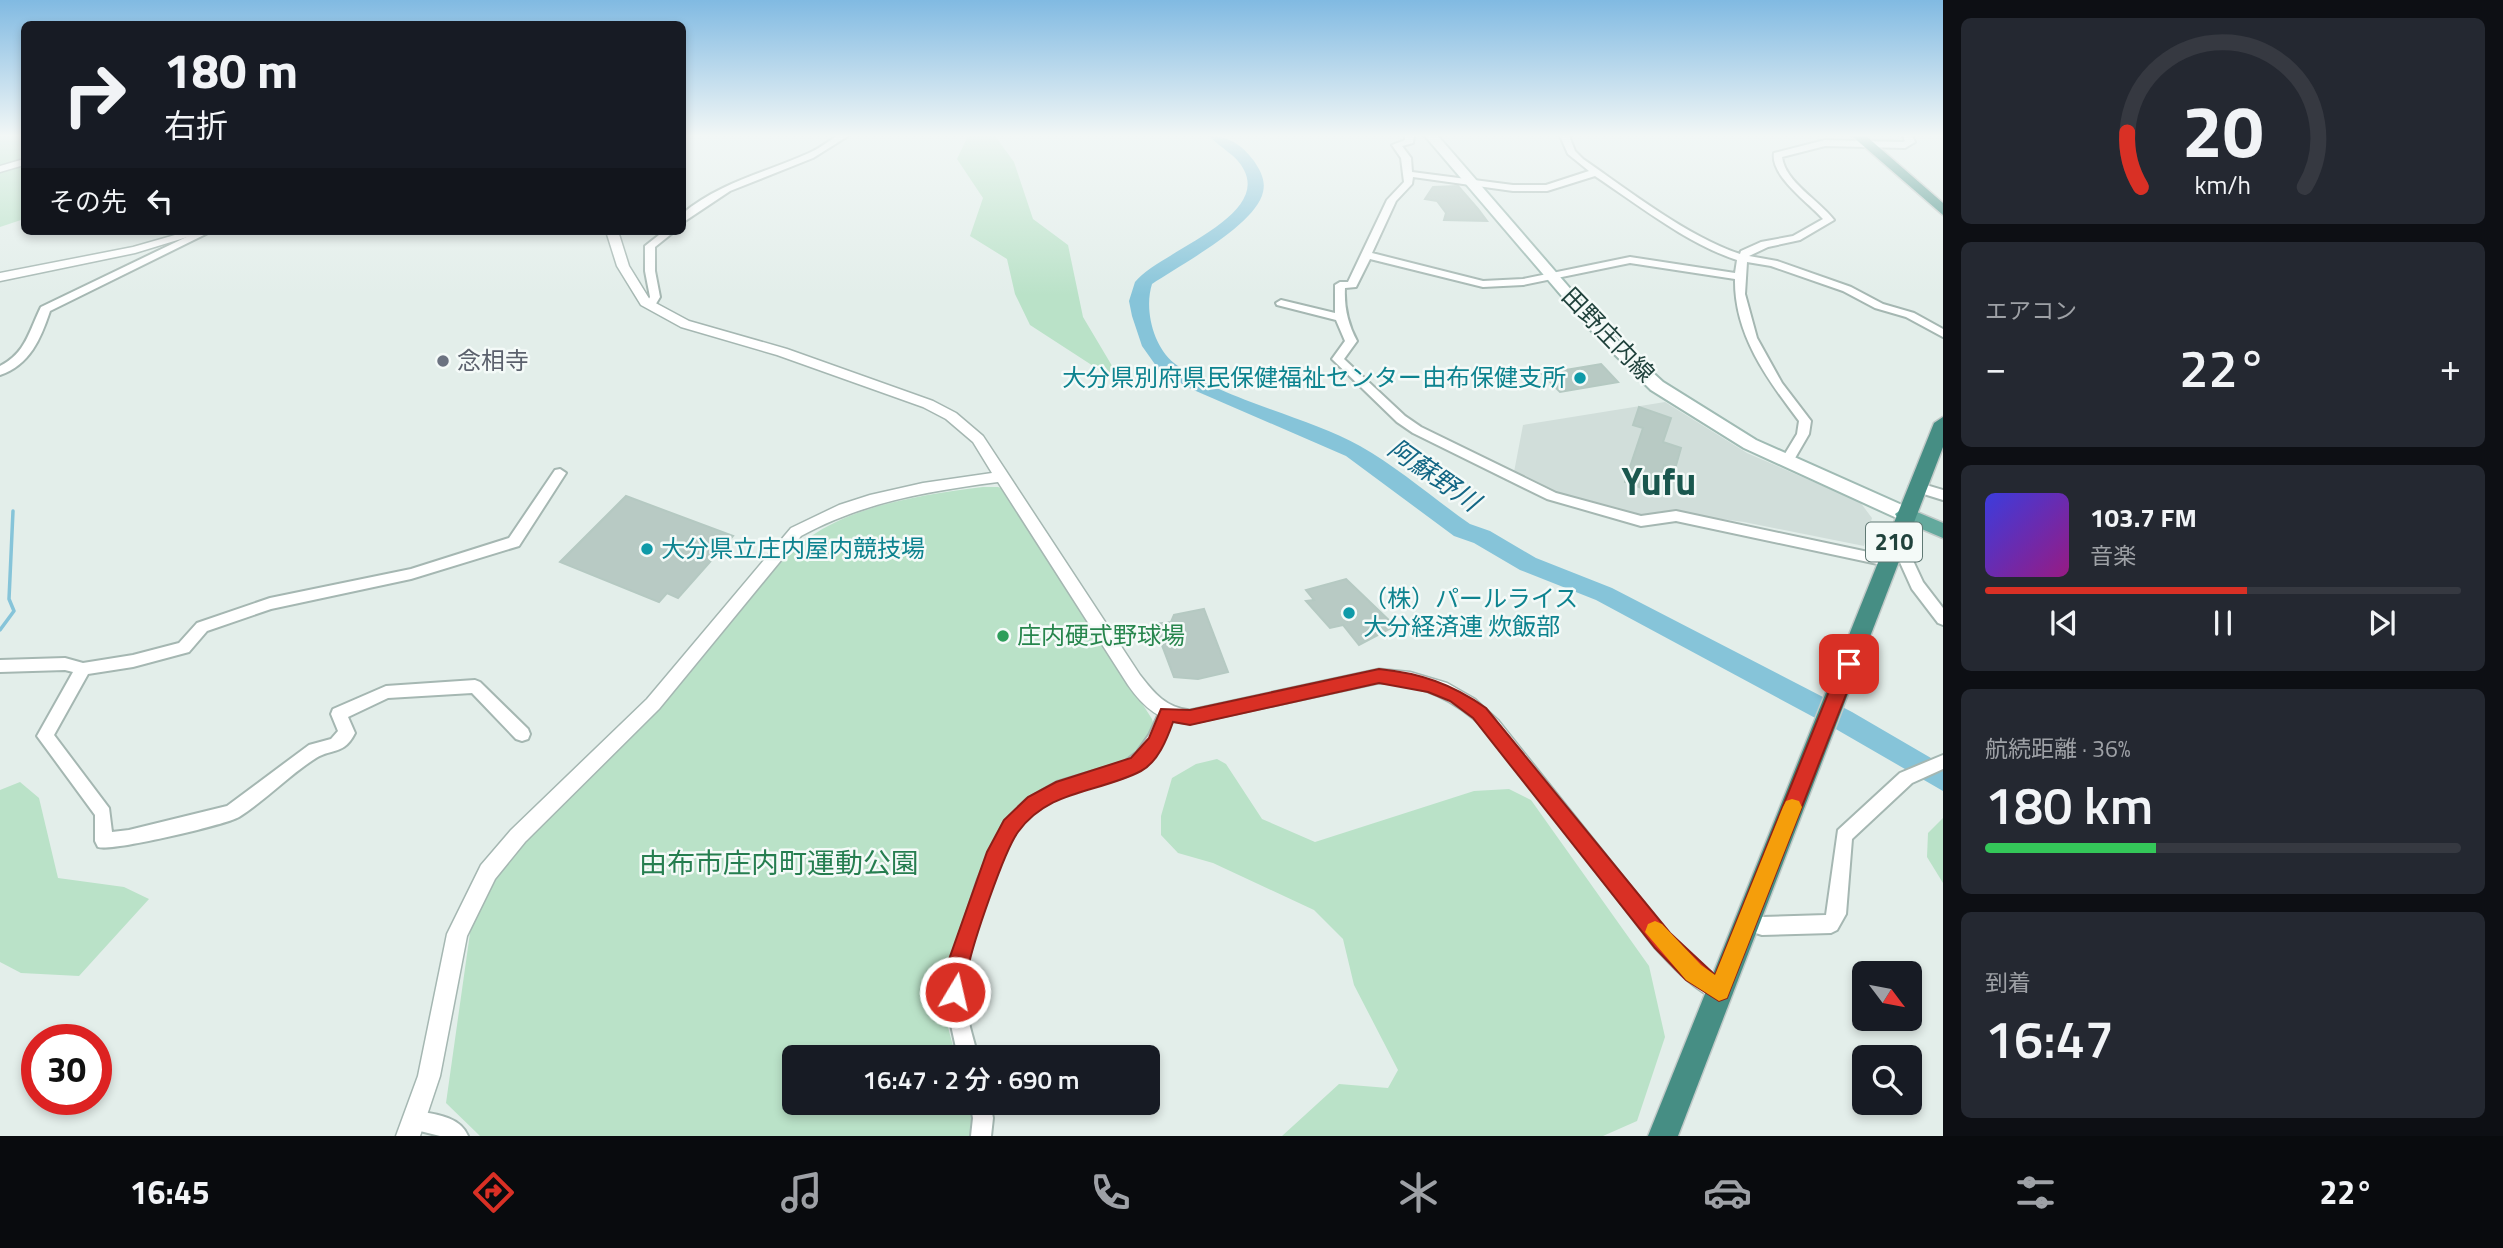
<!DOCTYPE html>
<html lang="ja">
<head>
<meta charset="utf-8">
<style>
	body { margin:0; font-family:"Titillium Web","Noto Sans JP",sans-serif; background:#242831; color:#f1f3f6; height:100vh; display:flex; flex-direction:column; font-size:26px; white-space:nowrap }
	* { box-sizing:border-box; margin:0 }
	p { font-size:23px; color:#9ea1a6 }
	.icon { flex:none; width:38px; height:38px; fill:none; stroke:currentColor; stroke-width:2; stroke-linecap:round; stroke-linejoin:round }
	.map { position:relative; flex:1; overflow:hidden }
	.side { display:flex; flex-direction:column; gap:18px; padding:18px; background:#0d0f14; width:560px }
	.side>* { flex:none }
	.banner { position:absolute; left:21px; top:21px; width:665px; height:214px; border-radius:10px; box-shadow:0 4px 10px #0003; background:#171b24; color:#f1f3f6; overflow:hidden }
	.needle { width:46px; rotate:122deg }
	.tools { position:absolute; left:1852px; top:961px; display:grid; gap:14px }
	.tools a { display:grid; place-items:center; width:70px; height:70px; border-radius:10px; background:#171b24; box-shadow:0 4px 10px #0003; font-size:35px }
	.speed { position:absolute; left:21px; top:1024px; display:flex; gap:14px; font-size:35px; font-weight:700; text-align:center }
	.speed>* { display:grid; place-content:center; width:91px; height:91px; border-radius:50%; background:#171b24; box-shadow:0 4px 10px #0003; line-height:1 }
	.speed .limit { border:10px solid #d22; background:#fff; color:#111 }
	.pin { position:absolute; display:grid; place-items:center; width:60px; height:60px; color:#fff; margin:-30px; border-radius:14px; box-shadow:0 4px 10px #0006 }
	.me { position:absolute; width:77px; margin:-38px; rotate:9deg; stroke-linejoin:round; filter:drop-shadow(0 0 5px #0008) }
	.turn { display:flex; align-items:center; gap:24px; height:147px; padding:0 28px; font-size:32px }
	.turn .icon { width:91px; height:91px; stroke-width:2.5 }
	.turn b { display:block; font-size:49px; line-height:60px }
	.then { display:flex; align-items:center; height:66px; padding:0 28px; background:#0003; gap:14px; font-size:26px }
	.big { font-size:52px; font-weight:600; line-height:1.1 }
	.side .widget { flex:1; display:flex; flex-direction:column; justify-content:center; gap:10px; min-width:0; padding:0 24px; border-radius:10px; background:#242831 }
	.side .dial { align-items:center; gap:0 }
	.dial svg { height:182px; overflow:visible; fill:none; stroke:#363941; stroke-width:7; stroke-linecap:round; text-anchor:middle }
	.dial text { fill:#f1f3f6; stroke:none }
	.song { display:flex; align-items:center; gap:21px }
	.cover { width:84px; height:84px; border-radius:10px; background:linear-gradient(135deg,hsl(240 70% 55%),hsl(310 70% 35%)) }
	.played { height:7px; border-radius:4px; background:linear-gradient(90deg,#d93025 55%,#363941 55%) }
	.keys { display:flex; justify-content:space-around; direction:ltr }
	.heat { display:flex; justify-content:space-between; align-items:center; font-size:38px; direction:ltr }
	.charge { height:10px; border-radius:5px; background:linear-gradient(90deg,#34c759 36%,#363941 0) }
	.trip { position:absolute; left:782px; top:1045px; width:378px; height:70px; border-radius:10px; background:#171b24; box-shadow:0 4px 10px #0003; font-weight:600; line-height:70px; text-align:center }
	.menu { display:flex; height:112px; justify-content:space-around; align-items:center; background:#090b0e; color:#9ea1a6 }
	.menu .icon { width:49px; height:49px }
	.menu .current { color:#d93025 }
	.menu b { font-size:32px; color:#f1f3f6 }
	main { display:flex; flex:1; min-height:0 }
	.map>svg:first-child { display:block }
	.built { fill:#d1deda }
	.green { fill:#bae2c8 }
	.lines { fill:none; stroke-linecap:round; stroke-linejoin:round }
	.stream { stroke:#86c4d9; stroke-width:3.5 }
	.river { fill:#86c4d9; fill-rule:evenodd }
	.building { fill:#b8cac4; stroke:#b5c9c2; stroke-width:2 }
	.minor-casing { stroke:#a5b7b2; stroke-width:4 }
	.tertiary-casing { stroke:#a5b7b2; stroke-width:3 }
	.secondary-casing { stroke:#a0bbb4; stroke-width:4 }
	.primary-casing { stroke:#c1cac8; stroke-width:3 }
	.trunk-casing { stroke:#c1cac8; stroke-width:3 }
	.minor { fill:#fff; fill-rule:evenodd }
	.tertiary { fill:#fff; fill-rule:evenodd }
	.secondary { fill:#fff; fill-rule:evenodd }
	.primary { fill:#63a99d; fill-rule:evenodd }
	.trunk { fill:#468e84; fill-rule:evenodd }
	.route { fill:#d93025; stroke:#8d1f18; stroke-width:2 }
	.slow { fill:#f59e0b }
	.worship-dot { fill:#6b7280; stroke:#f4faf8; stroke-width:2.5 }
	.culture-dot { fill:#0f9aa8; stroke:#f4faf8; stroke-width:2.5 }
	.leisure-dot { fill:#2e9e5b; stroke:#f4faf8; stroke-width:2.5 }
	.labels { text-anchor:middle; stroke-width:5; stroke-linejoin:round; paint-order:stroke }
	.shield { fill:#f4faf8; stroke:#607974; stroke-width:2 }
	.shield-label { font-size:23px; font-weight:bold; fill:#20423c }
	.street-label { font-size:24px; fill:#20423c; stroke:#f4faf8 }
	.worship-label { font-size:24px; fill:#5b616d; stroke:#f4faf8; text-anchor:start }
	.culture-label { font-size:24px; fill:#0d838f; stroke:#f4faf8; text-anchor:start }
	.leisure-label { font-size:24px; fill:#27864d; stroke:#f4faf8; text-anchor:start }
	.water-label { font-size:26px; font-style:italic; fill:#136785; stroke:#f4faf8 }
	.near-park-label { font-size:28px; fill:#267e50; stroke:#f4faf8 }
	.town-label { font-size:38px; font-weight:bold; fill:#1a574e; stroke:#f4faf8 }
</style>
</head>
<body>
<main>
<div class="map">
<svg width="1943" height="1136" viewBox="0 0 1943 1136">
	<rect width="100%" height="100%" fill="#e3eeea"/>
	<path class="built" d="M1665 402 1747 453 1860 502 1872 518 1864 546 1744 522 1662 511 1635 519 1546 492 1514 472 1523 425Z"/>
	<g class="green">
		<path d="M0 136H24V219L0 227Z"/>
		<path d="M968 136H995L1014 162 1033 219 1068 245 1083 317 1124 386 1030 325 1015 294 1007 259 970 236 983 198 957 159Z"/>
		<path d="M983 487H998L1006 490 1152 719C1167 767 1059 776 1030 795 1015 806 1006 821 997 837L944 985 942 1005 956 1057H794V1102L972 1103 970 1136H480L446 1103 472 919C510 830 597 778 661 707 691 673 720 636 749 601 769 576 788 550 816 533 863 503 929 494 983 487Z"/>
		<path d="M1217 759 1226 764 1262 819 1315 842 1474 791 1509 789 1531 800 1649 966 1665 1037 1637 1121 1603 1136H1282L1339 1084 1388 1088 1398 1070 1354 985 1343 939 1314 910 1213 863 1178 853 1161 835V816L1172 778 1196 764Z"/>
		<path d="M20 782 39 798 58 878 124 887 149 899 79 976 21 973 0 962V790Z"/>
		<path d="M1943 818V883L1927 857 1928 833Z"/>
	</g>
	<g class="lines">
		<path class="stream" d="M0 630 14 611 9 599 13 511"/>
		<path class="river" d="M1209 136C1229 136 1242 145 1254 161 1260 170 1266 180 1263 192 1256 225 1180 265 1152 284 1144 309 1153 346 1174 363 1222 400 1306 416 1360 446 1399 468 1434 499 1470 524L1490 531 1536 558 1612 588 1852 712 1943 765V791L1834 728 1596 600 1520 570 1474 543 1454 536 1346 456 1189 388 1159 370 1142 346 1132 316 1129 301 1135 282C1159 252 1269 218 1244 170 1237 155 1220 148 1209 136Z"/>
	</g>
	<g class="building">
		<path d="M1458 186 1478 209 1487 221 1444 220 1446 213 1437 201 1425 199 1433 187Z"/>
		<path d="M1601 364 1618 382 1560 392 1542 374Z"/>
		<path d="M1639 407 1671 418 1663 442 1681 448 1675 469 1664 465 1655 493 1625 482 1643 428 1633 425Z"/>
		<path d="M626 496 733 536 678 598 667 593 659 602 560 562Z"/>
		<path d="M1346 579 1395 626 1359 645 1343 625 1330 628 1306 601 1314 600 1306 590Z"/>
		<path d="M1204 609 1228 672 1198 679 1174 677 1154 624 1171 622 1174 615Z"/>
	</g>
	<g class="lines">
		<g class="minor-casing">
			<g id="minor">
				<path d="M837 136H848L813 158 730 191 682 223V214C720 182 765 173 809 153 819 149 827 142 837 136Z"/>
				<path d="M1405 136H1414L1413 143 1402 146 1411 158 1412 172 1513 185H1546L1589 171 1568 154 1560 136H1569L1575 151 1583 159C1628 190 1688 237 1740 254L1741 251 1761 242 1793 236 1823 219C1809 203 1770 176 1774 153L1825 140 1903 142 1905 141 1903 136H1912L1915 142 1905 148 1825 146 1782 157C1785 182 1819 200 1834 220L1800 240 1768 247 1749 256 1777 261 1851 287 1883 304 1914 313 1943 329V337L1906 317 1875 308 1843 291 1771 266 1747 262 1745 294 1757 338 1782 383 1811 421 1809 434 1791 465 1786 466 1780 462 1797 434 1799 421C1767 379 1734 334 1735 279L1630 263 1523 285 1483 287 1370 259 1356 287 1345 288C1344 308 1348 324 1357 341L1344 359 1405 416 1421 427 1556 493 1641 516 1676 511 1887 556 1894 561 1892 565 1887 566 1676 521 1641 526 1547 499 1413 433 1397 422 1332 359 1345 341 1336 320 1277 305 1276 303 1281 300 1335 313V285L1340 282H1348L1387 200 1404 182 1401 158 1392 145 1405 140ZM1595 176C1640 206 1686 243 1737 260L1735 273 1630 257 1523 279 1483 281 1372 253 1396 201 1412 184 1413 177 1513 191H1547Z"/>
				<path d="M199 231H212L50 311C41 338 30 365 0 375V366C26 353 29 331 41 307Z"/>
				<path d="M664 231H675L655 247V271L660 297 654 307 650 308 645 305 650 297 645 271V246Z"/>
				<path d="M560 469 566 473 519 546 411 579 271 609 207 631 189 652 133 667 88 674 54 735 109 808 112 832 129 830 227 806 309 745 331 739 338 731 331 714 333 709 386 686 475 680 480 682 528 729 530 734 528 739 522 741 516 739 472 693 388 698 348 717 355 733C344 755 333 748 316 758 289 775 266 800 239 817 225 825 111 852 98 847L95 841V815L37 736 73 672 65 670 0 672V660L65 658 83 663 133 655 179 643 197 623 270 598 411 569 509 538 555 470Z"/>
				<path d="M1916 482 1943 490V500L1911 490 1909 487Z"/>
				<path d="M1896 533 1901 535 1923 582 1943 608V625L1938 623 1912 589 1889 538Z"/>
				<path d="M1167 707 1173 709 1175 714C1168 730 1161 747 1149 761 1132 780 1104 782 1081 788 1068 792 1054 799 1043 807 1032 813 1022 822 1016 832 998 862 967 950 964 984 963 1008 972 1033 978 1057H958L946 1002 948 970 978 879 1004 822 1027 799 1057 782 1124 762 1137 752 1149 735 1161 709Z"/>
				<path d="M1943 755V769L1912 783 1852 839 1846 914 1837 930 1831 933 1762 935 1740 928 1737 922 1740 916 1746 913 1762 917 1826 915 1838 830 1900 773Z"/>
				<path d="M970 1102H990L993 1118 991 1136H971L973 1118Z"/>
				<path d="M415 1111C434 1114 460 1116 468 1136H440L408 1128 405 1121 408 1114Z"/>
			</g>
		</g>
		<g class="tertiary-casing">
			<g id="tertiary">
				<path d="M24 159V165L0 172V166Z"/>
				<path d="M189 231H207L135 253 0 281V273L133 247Z"/>
				<path d="M606 231H618L629 266 650 300 689 321 787 349 933 401 956 413 983 436 1140 675C1154 693 1166 708 1190 710L1379 669 1410 672 1447 683 1475 699 1498 720 1669 934 1700 965 1727 982 1730 990 1727 998 1719 1001C1693 990 1674 968 1655 948L1486 730C1455 700 1422 684 1379 683L1190 724C1161 722 1144 708 1128 685L998 482C929 491 863 502 801 536L659 709 525 842 495 879 467 936 440 1076 420 1136H396L418 1076 447 934 481 865 511 830 647 699 791 528 839 505 870 495 923 483 992 473 973 442 946 419 923 407 777 355 681 327 641 305 617 266Z"/>
			</g>
		</g>
		<g class="secondary-casing">
			<path id="secondary" d="M1425 136H1438L1606 330 1663 382 1756 440 1911 509 1914 514 1911 519H1899L1744 448 1651 390 1596 336Z"/>
		</g>
		<g class="primary-casing">
			<path id="primary" d="M1905 507 1943 523V538L1898 519 1895 514Z"/>
		</g>
		<g class="trunk-casing">
			<g id="trunk">
				<path d="M1852 136H1866L1943 203V215Z"/>
				<path d="M1943 417V447L1678 1136H1648L1934 423Z"/>
			</g>
		</g>
		<use href="#minor" class="minor"/>
		<use href="#tertiary" class="tertiary"/>
		<use href="#secondary" class="secondary"/>
		<use href="#primary" class="primary"/>
		<use href="#trunk" class="trunk"/>
	</g>
	<linearGradient id="sky" x2="0" y2="1"><stop stop-color="#81bae2"/><stop offset="0.46" stop-color="#f2f7f6"/><stop offset="1" stop-color="#f2f7f6" stop-opacity="0"/></linearGradient>
	<rect width="1943" height="295" fill="url(#sky)"/>
	<path class="route" d="M1849 657 1858 664 1730 990 1727 998 1719 1001 1686 980 1655 948 1473 718 1450 701 1428 692 1379 683 1190 725 1173 722C1167 739 1158 762 1141 771 1099 793 1049 789 1018 832 1004 851 973 943 968 968 965 979 967 990 963 1000L955 1003 947 1000 944 992 946 968 987 852 1004 820 1028 797 1056 782 1131 758 1149 738 1161 709 1190 710 1379 669C1420 673 1452 684 1486 708L1670 933 1715 975 1840 664Z"/>
	<path class="slow" d="M1792 799 1799 801 1802 807 1727 998 1719 1001 1686 980 1645 932 1648 924 1655 921 1662 924 1701 965 1715 975 1783 807 1786 801Z"/>
	<circle class="worship-dot" cx="443" cy="361" r="7"/>
	<g class="culture-dot">
		<circle cx="1580" cy="378" r="7"/>
		<circle cx="647" cy="549" r="7"/>
		<circle cx="1349" cy="613" r="7"/>
	</g>
	<circle class="leisure-dot" cx="1003" cy="636" r="7"/>
	<g class="labels">
		<rect class="shield" x="1866" y="522.5" width="56" height="39" rx="5"/>
		<g class="shield-label">
			<text x="1894" y="550">210</text>
		</g>
		<g class="street-label">
			<text transform="translate(1608 335) rotate(46)" y="8">田野庄内線</text>
		</g>
		<g class="worship-label">
			<text x="457" y="369">念相寺</text>
		</g>
		<g class="culture-label">
			<text x="1566" y="386" text-anchor="end">大分県別府県民保健福祉センター由布保健支所</text>
			<text x="661" y="557">大分県立庄内屋内競技場</text>
			<text x="1363" y="607">（株）パールライス<tspan x="1363" dy="28">大分経済連 炊飯部</tspan></text>
		</g>
		<g class="leisure-label">
			<text x="1017" y="644">庄内硬式野球場</text>
		</g>
		<g class="water-label">
			<text transform="translate(1434 475) rotate(35)" y="9">阿蘇野川</text>
		</g>
		<g class="near-park-label">
			<text x="779" y="873">由布市庄内町運動公園</text>
		</g>
		<g class="town-label">
			<text x="1659" y="495">Yufu</text>
		</g>
	</g>
</svg>
<div class="tools">
<a><svg class="needle" viewBox="-14 -14 28 28"><path d="M0-13l5 13h-10z" fill="#e53935"/><path d="M0 13l5-13h-10z" fill="#9ea1a6"/></svg></a>
<a><svg class="icon" aria-label="search" viewBox="0 0 24 24"><circle cx="10" cy="10" r="6"/><path d="M15 15l6 6"/></svg></a>
</div>
<div class="speed"><div class="limit">30</div></div>
<div class="pin" style="left:1849px;top:664px;background:#d93025"><svg class="icon" aria-label="arrive" viewBox="0 0 24 24"><path d="M6 21V4h12l-3 4 3 4H6"/></svg></div>
<svg class="me" style="left:955px;top:992px" viewBox="-20 -20 40 40"><circle r="17" fill="#d93025" stroke="#fff" stroke-width="3"/><path d="M0-11L8 9 0 5-8 9z" fill="#fff"/></svg>
<div class="trip">16:47 · 2 分 · 690 m</div>
<div class="banner">
<div class="turn"><svg class="icon" aria-label="right" viewBox="0 0 24 24"><path d="M7 20v-9h11M14 6l5 5-5 5"/></svg><div><b>180 m</b>右折</div></div>
<div class="then">その先<svg class="icon" aria-label="left" viewBox="0 0 24 24"><path d="M17 20v-9H6M10 6l-5 5 5 5"/></svg></div>
</div>
</div>
<section class="side">
<div class="widget dial"><svg viewBox="0 0 100 80">
<path d="M14 69A42 42 0 1 1 86 69"/>
<path d="M14 69A42 42 0 0 1 8 45" stroke="#d93025"/>
<text x="50" y="56" font-size="32" font-weight="700">20</text>
<text x="50" y="72" font-size="11">km/h</text>
</svg></div>
<div class="widget"><p>エアコン</p>
<div class="heat"><a>−</a><b class="big">22°</b><a>+</a></div>
</div>
<div class="widget">
<div class="song"><i class="cover"></i><div><b>103.7 FM</b><p>音楽</p></div></div>
<div class="played"></div>
<div class="keys"><svg class="icon" aria-label="previous" viewBox="0 0 24 24"><path d="M18 5L8 12l10 7zM5 5v14"/></svg><svg class="icon" aria-label="pause" viewBox="0 0 24 24"><path d="M8 5v14M16 5v14"/></svg><svg class="icon" aria-label="next" viewBox="0 0 24 24"><path d="M6 5l10 7-10 7zM19 5v14"/></svg></div>
</div>
<div class="widget"><p>航続距離 · 36%</p><b class="big">180 km</b><div class="charge"></div></div>
<div class="widget"><p>到着</p><b class="big">16:47</b></div>
</section>
</main>
<nav class="menu">
<b>16:45</b>
<svg class="icon current" aria-label="directions" viewBox="0 0 24 24"><path d="M12 3l9 9-9 9-9-9zM9 14v-3h6M13 9l2 2-2 2"/></svg>
<svg class="icon" aria-label="music" viewBox="0 0 24 24"><path d="M9 18V5l10-2v13"/><circle cx="6" cy="18" r="3"/><circle cx="16" cy="16" r="3"/></svg>
<svg class="icon" aria-label="phone" viewBox="0 0 24 24"><path d="M5 4h4l2 5-3 2q2 4 5 5l2-3 5 2v4C11 20 4 13 5 4z"/></svg>
<svg class="icon" aria-label="climate" viewBox="0 0 24 24"><path d="M12 3v18M4 7l16 10M4 17L20 7"/></svg>
<svg class="icon" aria-label="car" viewBox="0 0 24 24"><path d="M5 17H2v-5l4-1 3-4h7l3 4 3 1v5h-3M9 17h6M6 11h13"/><circle cx="7" cy="17" r="2"/><circle cx="17" cy="17" r="2"/></svg>
<svg class="icon" aria-label="filters" viewBox="0 0 24 24"><path d="M4 7h16M4 17h16"/><circle cx="9" cy="7" r="2"/><circle cx="15" cy="17" r="2"/></svg>
<b>22°</b>
</nav>
</body>
</html>
